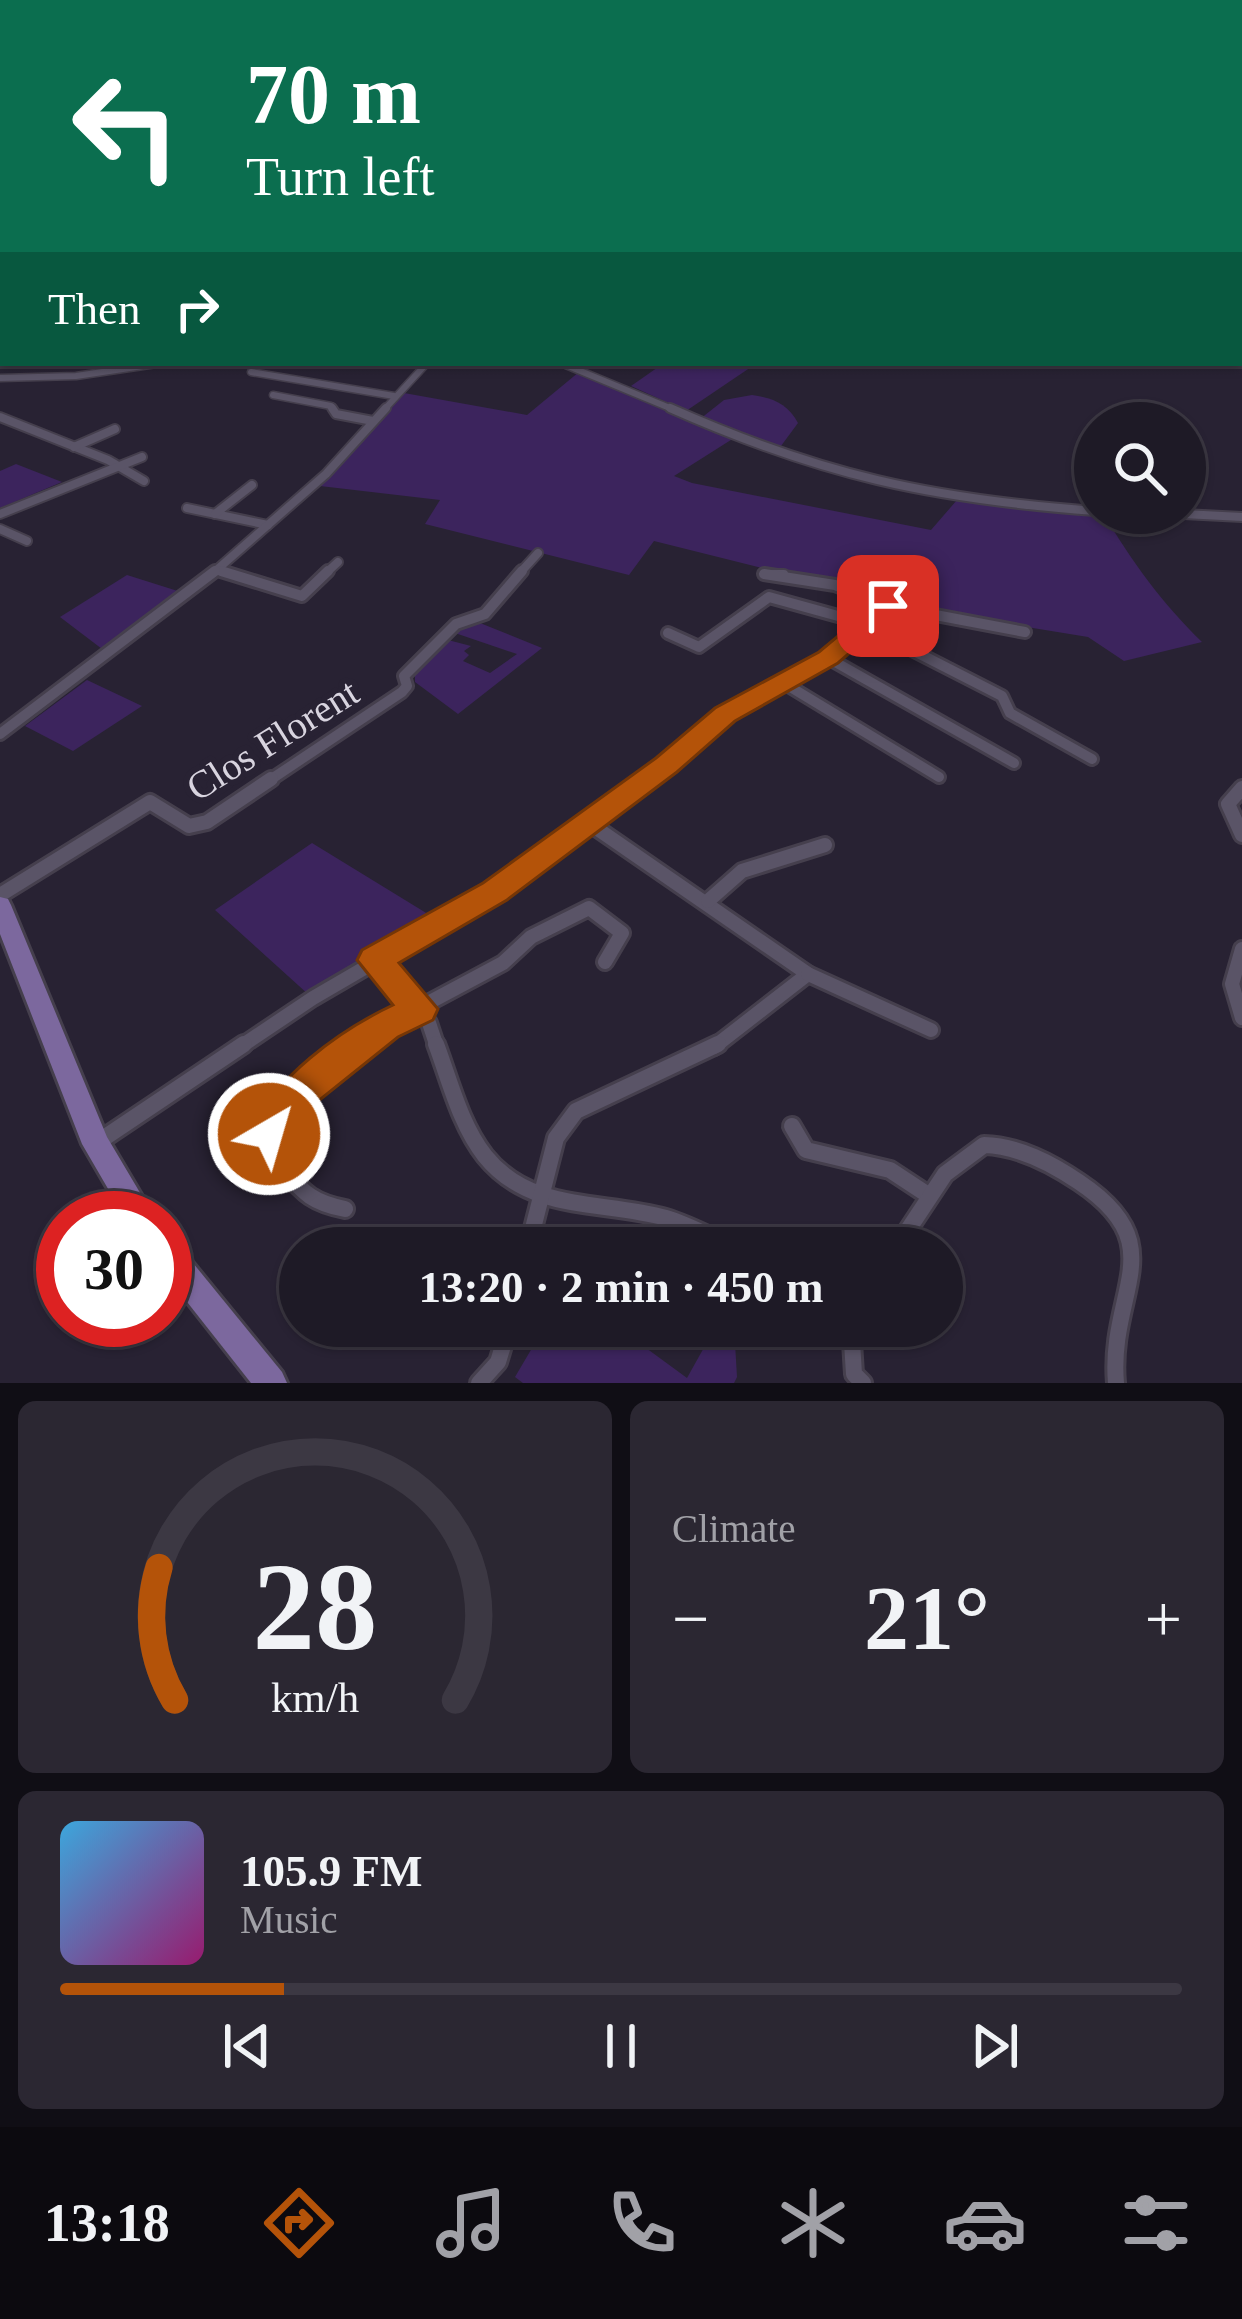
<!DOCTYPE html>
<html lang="en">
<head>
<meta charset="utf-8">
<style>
	body { margin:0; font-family:Georgia,serif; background:#2b2732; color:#f1f3f6; height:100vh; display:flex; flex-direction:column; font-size:45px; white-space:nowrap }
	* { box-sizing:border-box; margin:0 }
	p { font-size:39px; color:#a1a1a7 }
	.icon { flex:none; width:66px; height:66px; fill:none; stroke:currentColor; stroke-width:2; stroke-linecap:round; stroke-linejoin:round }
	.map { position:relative; height:1383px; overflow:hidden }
	.panel { display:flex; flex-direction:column; gap:18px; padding:18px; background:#100e15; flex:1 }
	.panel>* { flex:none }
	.top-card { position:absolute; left:0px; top:0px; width:1242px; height:366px; box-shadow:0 3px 9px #0004,0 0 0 3px #3c3843; background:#0b6e4f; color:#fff; overflow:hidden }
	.buttons { position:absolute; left:1074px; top:402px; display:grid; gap:24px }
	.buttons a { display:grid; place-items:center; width:132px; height:132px; border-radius:50%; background:#1e1a26; box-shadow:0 3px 9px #0004,0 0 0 3px #3c3843; font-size:60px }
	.speed { position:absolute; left:36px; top:1191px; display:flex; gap:24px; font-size:60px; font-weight:700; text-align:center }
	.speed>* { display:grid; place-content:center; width:156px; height:156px; border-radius:50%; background:#1e1a26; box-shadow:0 3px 9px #0004,0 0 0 3px #3c3843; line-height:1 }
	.speed .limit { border:18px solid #d22; background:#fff; color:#111 }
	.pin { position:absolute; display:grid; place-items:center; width:102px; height:102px; color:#fff; margin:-51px; border-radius:24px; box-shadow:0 6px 18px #0006 }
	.me { position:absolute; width:132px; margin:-66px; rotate:38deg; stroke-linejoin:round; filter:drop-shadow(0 0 9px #0008) }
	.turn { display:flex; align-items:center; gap:42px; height:252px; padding:0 48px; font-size:54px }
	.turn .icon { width:156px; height:156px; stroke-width:2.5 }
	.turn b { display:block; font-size:84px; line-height:102px }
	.then { display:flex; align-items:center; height:114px; padding:0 48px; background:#0003; gap:24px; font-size:45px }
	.big { font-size:90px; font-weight:700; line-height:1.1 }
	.panel .card { flex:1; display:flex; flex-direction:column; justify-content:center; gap:18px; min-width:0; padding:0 42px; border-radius:18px; background:#2b2732 }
	.panel .dial { align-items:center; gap:0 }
	.dial svg { height:312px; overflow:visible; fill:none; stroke:#3c3843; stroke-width:7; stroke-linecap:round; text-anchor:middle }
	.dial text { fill:#f1f3f6; stroke:none }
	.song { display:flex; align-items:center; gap:36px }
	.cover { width:144px; height:144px; border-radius:18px; background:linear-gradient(135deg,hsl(200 70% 55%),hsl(320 70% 35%)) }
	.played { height:12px; border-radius:6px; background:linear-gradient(90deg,#b45309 20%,#3c3843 20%) }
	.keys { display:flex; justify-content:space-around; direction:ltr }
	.heat { display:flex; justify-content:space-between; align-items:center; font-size:66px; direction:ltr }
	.panel .tiles { flex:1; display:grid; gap:18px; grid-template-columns:1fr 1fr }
	.card:last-child { grid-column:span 2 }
	.trip { position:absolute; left:279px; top:1227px; width:684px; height:120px; border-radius:60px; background:#1e1a26; box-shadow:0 3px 9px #0004,0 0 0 3px #3c3843; font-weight:700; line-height:120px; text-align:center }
	.tab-bar { display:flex; height:192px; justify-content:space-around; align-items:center; background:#0c0a0f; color:#a1a1a7 }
	.tab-bar .icon { width:84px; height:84px }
	.tab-bar .current { color:#b45309 }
	.tab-bar b { font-size:54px; color:#f1f3f6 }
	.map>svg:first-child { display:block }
	.green { fill:#3c245d }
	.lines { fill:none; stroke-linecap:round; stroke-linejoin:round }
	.minor-far4-casing { stroke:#453f4d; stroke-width:9 }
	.minor-far3-casing { stroke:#453f4d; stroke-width:12 }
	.minor-far2-casing { stroke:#453f4d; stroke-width:16 }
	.minor-far1-casing { stroke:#453f4d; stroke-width:20 }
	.minor-casing { stroke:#453f4d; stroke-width:22 }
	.primary-casing { stroke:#453f4d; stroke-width:6 }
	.minor-far4 { stroke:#5a5467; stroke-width:6 }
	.minor-far3 { stroke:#5a5467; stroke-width:8 }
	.minor-far2 { stroke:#5a5467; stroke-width:10 }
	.minor-far1 { stroke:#5a5467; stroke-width:14 }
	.minor { stroke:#5a5467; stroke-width:16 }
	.primary { fill:#7c689e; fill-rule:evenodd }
	.route { fill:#b45309; stroke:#753606; stroke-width:3 }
	.labels { text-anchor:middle; stroke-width:12; stroke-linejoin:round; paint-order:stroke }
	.street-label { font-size:39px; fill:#d8d4df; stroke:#282233 }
</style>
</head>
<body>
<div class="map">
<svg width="1242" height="1383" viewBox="0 0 1242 1383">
	<rect width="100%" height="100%" fill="#282233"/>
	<g class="green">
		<path d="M664 363H757L686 411 631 386Z"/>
		<path d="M579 372 734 438 674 476 692 483 931 530 957 500 1103 513C1132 562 1162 603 1202 642L1124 661 1088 637 897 606 887 599 654 541 629 575 425 524 440 500 320 486 404 393 527 415Z"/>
		<path d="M752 395C773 398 788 404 798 423L781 446 772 449 700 419 724 400Z"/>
		<path d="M16 464 62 482 0 508V471Z"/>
		<path d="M127 575 184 593 106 652 60 617Z"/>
		<path d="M480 623 542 648 458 714 415 682V674L448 640 471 646 464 651 469 655 463 661 490 673 517 654 455 633 461 626Z"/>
		<path d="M87 680 142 706 73 751 25 726Z"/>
		<path d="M312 843 436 919 417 923 398 942 309 995 215 910Z"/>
		<path d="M545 1326H616L687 1378 716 1326H734L737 1377 734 1383H523L515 1377Z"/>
	</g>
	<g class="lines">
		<g class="minor-far4-casing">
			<g id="minor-far4">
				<path d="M561 363 677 411"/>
				<path d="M251 372 394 396"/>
				<path d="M0 378 76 376 163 363"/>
				<path d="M273 395 331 406 334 411"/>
				<path d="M383 411 427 363"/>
			</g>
		</g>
		<g class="minor-far3-casing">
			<g id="minor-far3">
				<path d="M332 408 336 414 373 421"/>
				<path d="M670 408C821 475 931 499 1095 511"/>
				<path d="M0 417 108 460 144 481"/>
				<path d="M74 447 115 429"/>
				<path d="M187 508 268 525"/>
				<path d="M1164 513 1242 517"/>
				<path d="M0 514 142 457"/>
				<path d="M215 514 252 485"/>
				<path d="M0 529 27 541"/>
				<path d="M217 570 231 574"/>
				<path d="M212 574 326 474 386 408"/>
				<path d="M325 574 338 562"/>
				<path d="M519 574 538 553"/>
				<path d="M764 574H784"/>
			</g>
		</g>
		<g class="minor-far2-casing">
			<g id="minor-far2">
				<path d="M221 571 302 596 328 571"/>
				<path d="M764 574 835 585 888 606 1025 632"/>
				<path d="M865 626 1002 696 1010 713 1092 759"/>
				<path d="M668 633 699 647 769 597 867 624"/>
				<path d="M828 658 1014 763"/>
				<path d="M787 685 939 777"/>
				<path d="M0 734 215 571"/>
				<path d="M267 782 402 692 407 686 404 676 456 624 485 614 522 571"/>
				<path d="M643 782 725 715 828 658 888 606"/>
			</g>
		</g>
		<g class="minor-far1-casing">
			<g id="minor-far1">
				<path d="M1242 788 1228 804 1242 835"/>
				<path d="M589 823 808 974 714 1047"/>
				<path d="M0 895 150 802 189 826 207 822 271 779"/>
				<path d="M708 901 742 871 825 845"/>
				<path d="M1242 949 1232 984 1242 1018"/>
				<path d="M375 960 429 1023 437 1047"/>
				<path d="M808 974 931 1030"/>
				<path d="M240 1047 313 998 495 892 647 779"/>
				<path d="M359 1047 385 1026 503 963 531 937 589 908 622 933 605 962"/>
			</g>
		</g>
		<g class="minor-casing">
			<g id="minor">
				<path d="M436 1044C450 1081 460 1124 485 1156 531 1213 602 1200 666 1218 689 1225 713 1238 735 1248"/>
				<path d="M792 1126 806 1150 890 1170 928 1195"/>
				<path d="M98 1142 244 1044"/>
				<path d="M345 1209C314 1203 304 1194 284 1170 238 1118 327 1073 363 1044"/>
				<path d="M528 1248 556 1138 576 1111 718 1044"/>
				<path d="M896 1248 945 1174 984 1145C1019 1146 1051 1163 1079 1182 1175 1246 1108 1290 1116 1383"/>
				<path d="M851 1326 854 1374 863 1383"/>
				<path d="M479 1383 498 1362 509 1326"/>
			</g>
		</g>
		<g class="primary-casing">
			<g id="primary">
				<path d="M0 897 8 899 11 905 107 1137 155 1218H125L82 1144 0 934Z"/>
				<path d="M165 1236 175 1241 282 1372 287 1383H251L165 1274Z"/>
			</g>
		</g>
		<use href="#minor-far4" class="minor-far4"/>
		<use href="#minor-far3" class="minor-far3"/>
		<use href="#minor-far2" class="minor-far2"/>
		<use href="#minor-far1" class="minor-far1"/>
		<use href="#minor" class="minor"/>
		<use href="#primary" class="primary"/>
	</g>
	<linearGradient id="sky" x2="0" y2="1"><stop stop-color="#16131c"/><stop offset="0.48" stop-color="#42445b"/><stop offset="1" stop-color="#42445b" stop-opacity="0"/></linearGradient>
	<rect width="1242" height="375" fill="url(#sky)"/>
	<path class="route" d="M888 599 897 601 901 606 897 612 838 663 735 721 677 772 507 900 399 963 438 1009 433 1020 398 1037 302 1114 284 1147 269 1153 255 1147 249 1134C274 1078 338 1031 393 1005L357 960 362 950 483 883 656 758 715 708 819 652 880 601Z"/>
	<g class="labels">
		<g class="street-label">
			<text transform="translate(272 739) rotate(-32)" y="14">Clos Florent</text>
		</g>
	</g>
</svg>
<div class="buttons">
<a><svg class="icon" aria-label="search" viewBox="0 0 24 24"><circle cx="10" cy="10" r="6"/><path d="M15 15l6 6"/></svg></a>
</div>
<div class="speed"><div class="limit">30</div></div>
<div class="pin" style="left:888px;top:606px;background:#d93025"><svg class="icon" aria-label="arrive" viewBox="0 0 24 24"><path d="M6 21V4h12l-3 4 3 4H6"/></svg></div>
<svg class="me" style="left:269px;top:1134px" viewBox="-20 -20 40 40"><circle r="17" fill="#b45309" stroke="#fff" stroke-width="3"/><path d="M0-11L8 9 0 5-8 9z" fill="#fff"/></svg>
<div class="trip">13:20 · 2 min · 450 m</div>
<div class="top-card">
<div class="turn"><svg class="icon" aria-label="left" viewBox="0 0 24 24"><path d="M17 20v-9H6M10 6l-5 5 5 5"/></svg><div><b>70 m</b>Turn left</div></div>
<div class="then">Then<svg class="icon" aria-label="right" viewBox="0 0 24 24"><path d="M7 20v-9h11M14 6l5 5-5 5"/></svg></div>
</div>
</div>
<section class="panel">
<div class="tiles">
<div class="card dial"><svg viewBox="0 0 100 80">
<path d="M14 69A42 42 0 1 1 86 69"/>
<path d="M14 69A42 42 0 0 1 10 35" stroke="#b45309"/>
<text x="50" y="56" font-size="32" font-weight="700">28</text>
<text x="50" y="72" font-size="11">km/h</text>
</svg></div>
<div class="card"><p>Climate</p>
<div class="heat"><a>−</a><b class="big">21°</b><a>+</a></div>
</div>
<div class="card">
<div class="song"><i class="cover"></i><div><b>105.9 FM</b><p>Music</p></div></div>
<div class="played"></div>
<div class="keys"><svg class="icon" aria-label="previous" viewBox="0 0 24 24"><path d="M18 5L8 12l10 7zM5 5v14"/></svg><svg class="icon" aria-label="pause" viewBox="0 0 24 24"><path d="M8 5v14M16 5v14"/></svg><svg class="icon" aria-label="next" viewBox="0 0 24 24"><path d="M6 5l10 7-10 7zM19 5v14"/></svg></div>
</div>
</div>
</section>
<nav class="tab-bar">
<b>13:18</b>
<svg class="icon current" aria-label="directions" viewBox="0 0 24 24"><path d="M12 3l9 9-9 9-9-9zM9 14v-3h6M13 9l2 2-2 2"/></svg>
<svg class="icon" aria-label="music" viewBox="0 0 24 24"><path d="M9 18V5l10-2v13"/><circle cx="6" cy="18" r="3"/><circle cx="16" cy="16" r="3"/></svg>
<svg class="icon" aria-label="phone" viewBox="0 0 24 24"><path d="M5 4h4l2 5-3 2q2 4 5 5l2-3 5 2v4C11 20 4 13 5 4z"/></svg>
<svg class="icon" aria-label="climate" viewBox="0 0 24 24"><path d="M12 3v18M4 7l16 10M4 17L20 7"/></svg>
<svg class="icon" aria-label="car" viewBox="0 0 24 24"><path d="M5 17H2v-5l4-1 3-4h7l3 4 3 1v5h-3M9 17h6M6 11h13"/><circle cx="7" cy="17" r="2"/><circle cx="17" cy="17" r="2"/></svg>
<svg class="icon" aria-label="filters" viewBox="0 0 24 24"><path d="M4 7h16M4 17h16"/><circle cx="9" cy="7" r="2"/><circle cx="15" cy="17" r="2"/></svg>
</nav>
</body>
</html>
